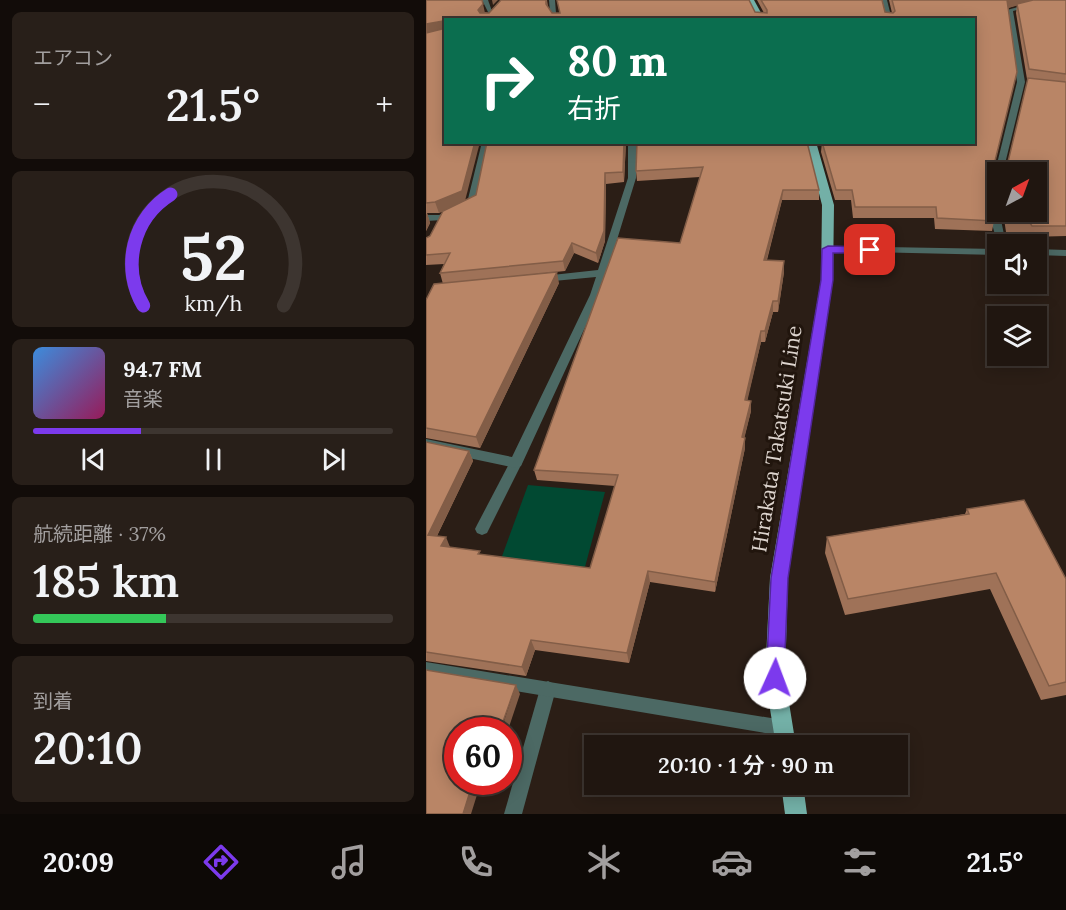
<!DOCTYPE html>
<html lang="ja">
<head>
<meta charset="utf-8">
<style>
	body { margin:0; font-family:Lora,"Noto Sans JP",serif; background:#281f19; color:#f1f3f6; height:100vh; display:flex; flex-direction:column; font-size:22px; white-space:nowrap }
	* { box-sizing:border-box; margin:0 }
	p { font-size:20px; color:#a29f9f }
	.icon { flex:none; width:33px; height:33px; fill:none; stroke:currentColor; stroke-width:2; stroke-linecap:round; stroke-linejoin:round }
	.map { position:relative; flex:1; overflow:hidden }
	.drawer { display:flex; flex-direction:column; gap:12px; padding:12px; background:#120c09; width:426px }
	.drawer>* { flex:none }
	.guide { position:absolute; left:18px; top:18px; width:531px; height:126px; border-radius:0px; box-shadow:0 3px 15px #0003,0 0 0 2px #3d3530; background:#0b6e4f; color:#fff; overflow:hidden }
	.needle { width:39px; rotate:41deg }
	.fabs { position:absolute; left:561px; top:162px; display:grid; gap:12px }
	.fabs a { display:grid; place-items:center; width:60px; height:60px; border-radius:0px; background:#201610; box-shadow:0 3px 15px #0003,0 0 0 2px #3d3530; font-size:30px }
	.speed { position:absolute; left:18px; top:717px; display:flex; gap:12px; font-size:30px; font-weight:700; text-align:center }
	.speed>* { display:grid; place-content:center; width:78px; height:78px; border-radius:50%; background:#201610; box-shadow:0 3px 15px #0003,0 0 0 2px #3d3530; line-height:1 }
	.speed .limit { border:9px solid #d22; background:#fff; color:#111 }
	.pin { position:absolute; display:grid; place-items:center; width:51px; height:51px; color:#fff; margin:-26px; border-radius:12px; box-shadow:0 3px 9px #0006 }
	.me { position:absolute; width:66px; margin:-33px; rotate:2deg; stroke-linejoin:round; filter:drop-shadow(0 0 4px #0008) }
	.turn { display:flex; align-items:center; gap:21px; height:126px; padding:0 24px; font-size:27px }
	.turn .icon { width:78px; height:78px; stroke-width:2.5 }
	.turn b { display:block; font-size:42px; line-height:51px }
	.big { font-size:45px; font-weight:600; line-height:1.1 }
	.drawer .tile { flex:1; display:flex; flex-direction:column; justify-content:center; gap:9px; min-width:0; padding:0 21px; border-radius:9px; background:#281f19 }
	.drawer .dial { align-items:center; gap:0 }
	.dial svg { height:156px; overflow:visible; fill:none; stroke:#3d3530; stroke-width:7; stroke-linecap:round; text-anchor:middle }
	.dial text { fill:#f1f3f6; stroke:none }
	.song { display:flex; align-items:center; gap:18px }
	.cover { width:72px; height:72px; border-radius:9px; background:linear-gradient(135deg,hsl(210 70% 55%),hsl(330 70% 35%)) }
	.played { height:6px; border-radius:3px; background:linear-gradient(90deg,#7c3aed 30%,#3d3530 30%) }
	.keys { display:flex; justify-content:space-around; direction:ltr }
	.heat { display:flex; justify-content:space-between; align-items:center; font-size:33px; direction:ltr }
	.charge { height:9px; border-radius:4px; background:linear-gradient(90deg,#34c759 37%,#3d3530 0) }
	.trip { position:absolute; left:158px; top:735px; width:324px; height:60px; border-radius:0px; background:#201610; box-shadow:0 3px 15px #0003,0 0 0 2px #3d3530; font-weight:600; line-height:60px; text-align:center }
	.tab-bar { display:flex; height:96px; justify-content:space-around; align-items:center; background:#0d0906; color:#a29f9f }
	.tab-bar .icon { width:42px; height:42px }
	.tab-bar .current { color:#7c3aed }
	.tab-bar b { font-size:27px; color:#f1f3f6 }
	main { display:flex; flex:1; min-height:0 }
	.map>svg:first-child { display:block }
	.green { fill:#014932 }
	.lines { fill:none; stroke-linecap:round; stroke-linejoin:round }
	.service { fill:#4c6964; fill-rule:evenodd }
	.minor { fill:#4c6964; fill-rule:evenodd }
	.primary { fill:#73b0a7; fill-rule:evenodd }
	.wall { fill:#9f7258; fill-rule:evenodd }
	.shaded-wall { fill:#825d47 }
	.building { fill:#b98566; stroke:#825d47; stroke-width:1.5 }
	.route { fill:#7c3aed; stroke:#51269a; stroke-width:1.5 }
	.labels { text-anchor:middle; stroke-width:6; stroke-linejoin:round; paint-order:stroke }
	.street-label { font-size:21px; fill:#ddd4ce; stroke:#21150d }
</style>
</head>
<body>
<main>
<section class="drawer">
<div class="tile"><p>エアコン</p>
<div class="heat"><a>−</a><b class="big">21.5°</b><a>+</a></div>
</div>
<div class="tile dial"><svg viewBox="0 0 100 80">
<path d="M14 69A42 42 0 1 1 86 69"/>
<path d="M14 69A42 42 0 0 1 28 12" stroke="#7c3aed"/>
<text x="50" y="56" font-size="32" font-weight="700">52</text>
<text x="50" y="72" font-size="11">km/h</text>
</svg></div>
<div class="tile">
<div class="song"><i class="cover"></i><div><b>94.7 FM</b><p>音楽</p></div></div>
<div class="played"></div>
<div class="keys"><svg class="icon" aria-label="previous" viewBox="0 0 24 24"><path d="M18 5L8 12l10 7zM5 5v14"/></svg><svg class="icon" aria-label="pause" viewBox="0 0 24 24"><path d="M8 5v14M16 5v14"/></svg><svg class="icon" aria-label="next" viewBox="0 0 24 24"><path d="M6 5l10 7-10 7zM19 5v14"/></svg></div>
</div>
<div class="tile"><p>航続距離 · 37%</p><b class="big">185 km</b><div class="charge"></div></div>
<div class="tile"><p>到着</p><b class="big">20:10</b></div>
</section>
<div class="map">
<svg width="640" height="814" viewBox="0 0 640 814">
	<rect width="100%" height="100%" fill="#2b1e16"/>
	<path class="green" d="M102 485 179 492 159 567 75 559Z"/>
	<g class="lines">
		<g class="service">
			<path d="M123 0H129L130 13 134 20H127L124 13Z"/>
			<path d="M455 0H461L466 20H460Z"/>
			<path d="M90 458 95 460 96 463 61 533 56 535 51 533 49 529 51 525 85 460Z"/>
			<path d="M122 681 128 684 130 689 96 814H78L114 689 116 684Z"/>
		</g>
		<g class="minor">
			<path d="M56 0H62L67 14H63Z"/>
			<path d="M618 0H629L587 11 599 82 577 172 570 174 569 172 591 82 581 10Z"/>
			<path d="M56 142H64L48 207 17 220 0 221V215H13L41 203Z"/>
			<path d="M202 142H210V178L174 295 95 466 90 468 0 449V439L86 457 164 295 170 277 117 282 112 279 117 276 172 270 202 178Z"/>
			<path d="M572 183V212H575V220L580 244 572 246 565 220 568 186Z"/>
			<path d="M402 246 572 249V255L399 251 397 249Z"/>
			<path d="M610 249 640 250V256L610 255Z"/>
			<path d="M0 662 357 720 363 722 365 728 363 734 357 736 0 676Z"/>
		</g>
		<g class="primary">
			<path d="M320 0H328L339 20H331Z"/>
			<path d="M380 142H390L408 205 407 280 362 578 359 678 370 746H350L339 678 344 578 395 280 396 205Z"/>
			<path d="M355 784H377L381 814H359Z"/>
		</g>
	</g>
	<g class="wall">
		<path d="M0 0 63 13 75 0H121L122 7 126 13H134L131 0H323L329 12 338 13 331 0H456L459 12 466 13 463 0H640V236L603 237 601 233 580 232 577 212H610V172H572L567 185 565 209 568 221 566 231 509 229 508 218H427L425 200H409L395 152 396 142 502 145 548 142V20H20V142L39 200 50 195 61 142H200L198 182 180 184 179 241 172 263 148 253 139 271 80 277 133 283 54 448 0 438V300L17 284 14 273 18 264 0 265V238L4 236 21 209 13 213H1L4 223 0 231ZM591 5 590 13 601 79H602L582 162 572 166 569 162 582 8Z"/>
		<path d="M211 142 393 190V200H356L341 260 358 261V272L352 312H347L339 342H335L321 400 325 411 318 438H319V448L289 592 224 582 203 663 109 650 100 676 0 661V442L43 451 47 461 11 536 24 547 55 555 164 568 189 486 111 480 108 470 254 243 274 177 211 181 210 171Z"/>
		<path d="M541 509 640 579V695L615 700 564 589 419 615 399 553 401 537 539 514Z"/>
	</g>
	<g class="shaded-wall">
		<path d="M66 0H72L67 5Z"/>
		<path d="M581 0H610L579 9Z"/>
		<path d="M57 4 59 13 54 19 52 10Z"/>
		<path d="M17 21 20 30 0 34V24Z"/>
		<path d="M49 142H54L39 201 13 213 9 202Z"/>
		<path d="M198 142H200L198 182 197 172Z"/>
		<path d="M179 173 180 184 179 241 172 263 170 253Z"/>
		<path d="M572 173V181L566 186 568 176Z"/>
		<path d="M357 190 356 200 338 270V260Z"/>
		<path d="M1 213 4 223 0 231V215Z"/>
		<path d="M146 243 148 253 139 271 137 261Z"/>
		<path d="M358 261V272L352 312V301Z"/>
		<path d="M131 272 133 283 54 448 50 437Z"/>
		<path d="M347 301V312L339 342V331Z"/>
		<path d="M335 331V342L319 411V400Z"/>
		<path d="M325 401V411L316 448V437Z"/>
		<path d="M319 438V448L289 592V582Z"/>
		<path d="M43 451 47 461 6 546 2 535Z"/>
		<path d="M20 537 24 547 15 546Z"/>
		<path d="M222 571 224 582 203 663 201 653Z"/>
		<path d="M105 640 109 650 100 676 96 667Z"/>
		<path d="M90 685 94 694 82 730H75Z"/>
		<path d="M47 782H55L45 814H37Z"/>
	</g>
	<g class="building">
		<path d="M0 0H56L57 4 52 10 54 13H63L75 0H120V4L126 13H134L131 0H323L329 12 341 13V10L335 0H456L459 12 467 13 469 11 466 0H581L591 72 569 161 572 166 582 162 602 78 640 82V226H606L604 223 583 222 581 212H610V172H576L575 171 568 176 565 209 568 221 511 218 510 207H429L426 190H410L396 142H486L502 145 503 142H548V20H20V23L17 21 0 24Z"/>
		<path d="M607 0H640V74L603 69 591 4Z"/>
		<path d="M20 28V142H49L36 191 9 202 0 203V33Z"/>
		<path d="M61 142H198L197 172 179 173 178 231 170 253 146 243 137 261 14 273 24 253 0 255V238L4 236 17 211 50 195Z"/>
		<path d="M211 142H381L393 190H357L338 260 358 261 352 301H347L339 331H335L319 400 325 401 316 437 319 438 289 582 222 571 201 653 105 640 96 667 0 652V442L43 451 2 535 20 537 15 546 54 551 52 554 164 568 192 475 108 470 192 238 254 243 277 167 210 171Z"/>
		<path d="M131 272 50 437 0 428V300L8 284Z"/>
		<path d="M598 500 640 579V682L623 686 570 573 422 599 401 537 543 514 541 509Z"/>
		<path d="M0 670 90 685 74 730 65 728 64 730H32V782H47L37 814H0Z"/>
	</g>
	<path class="route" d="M402 246 444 247 450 250 444 253H407V280L362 578 358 678 356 684 349 687 343 684 340 678 345 578 395 280 396 249Z"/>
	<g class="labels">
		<g class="street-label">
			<text transform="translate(351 439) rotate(-81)" y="7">Hirakata Takatsuki Line</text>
		</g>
	</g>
</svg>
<div class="fabs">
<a><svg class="needle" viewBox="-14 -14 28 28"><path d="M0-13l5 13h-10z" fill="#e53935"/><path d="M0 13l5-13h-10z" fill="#a29f9f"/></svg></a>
<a><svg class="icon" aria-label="sound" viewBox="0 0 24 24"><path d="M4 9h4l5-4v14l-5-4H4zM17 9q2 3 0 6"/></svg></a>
<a><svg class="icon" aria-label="layers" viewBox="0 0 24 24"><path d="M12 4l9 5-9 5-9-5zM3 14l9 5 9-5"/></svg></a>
</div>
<div class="speed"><div class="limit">60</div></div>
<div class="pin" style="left:444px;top:250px;background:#d93025"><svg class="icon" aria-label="arrive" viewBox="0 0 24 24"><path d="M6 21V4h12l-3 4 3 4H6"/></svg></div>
<svg class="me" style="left:349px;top:678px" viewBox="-20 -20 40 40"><circle r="19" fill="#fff"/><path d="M0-13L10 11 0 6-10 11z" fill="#7c3aed"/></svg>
<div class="trip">20:10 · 1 分 · 90 m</div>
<div class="guide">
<div class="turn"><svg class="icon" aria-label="right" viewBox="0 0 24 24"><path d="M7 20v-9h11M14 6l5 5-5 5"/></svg><div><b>80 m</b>右折</div></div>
</div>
</div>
</main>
<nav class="tab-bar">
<b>20:09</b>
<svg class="icon current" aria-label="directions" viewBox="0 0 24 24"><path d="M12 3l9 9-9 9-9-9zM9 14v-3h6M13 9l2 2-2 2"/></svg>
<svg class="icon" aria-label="music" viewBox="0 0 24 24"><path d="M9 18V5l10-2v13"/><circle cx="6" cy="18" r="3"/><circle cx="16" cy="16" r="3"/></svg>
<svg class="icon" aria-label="phone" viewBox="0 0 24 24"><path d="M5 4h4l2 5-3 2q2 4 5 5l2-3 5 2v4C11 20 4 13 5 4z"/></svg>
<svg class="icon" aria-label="climate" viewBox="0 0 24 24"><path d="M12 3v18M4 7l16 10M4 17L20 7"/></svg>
<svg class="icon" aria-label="car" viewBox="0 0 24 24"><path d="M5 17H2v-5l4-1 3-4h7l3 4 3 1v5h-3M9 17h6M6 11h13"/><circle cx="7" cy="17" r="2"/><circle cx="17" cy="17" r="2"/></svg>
<svg class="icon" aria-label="filters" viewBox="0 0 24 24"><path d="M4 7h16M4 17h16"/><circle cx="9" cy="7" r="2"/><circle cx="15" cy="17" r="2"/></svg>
<b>21.5°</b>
</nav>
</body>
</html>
